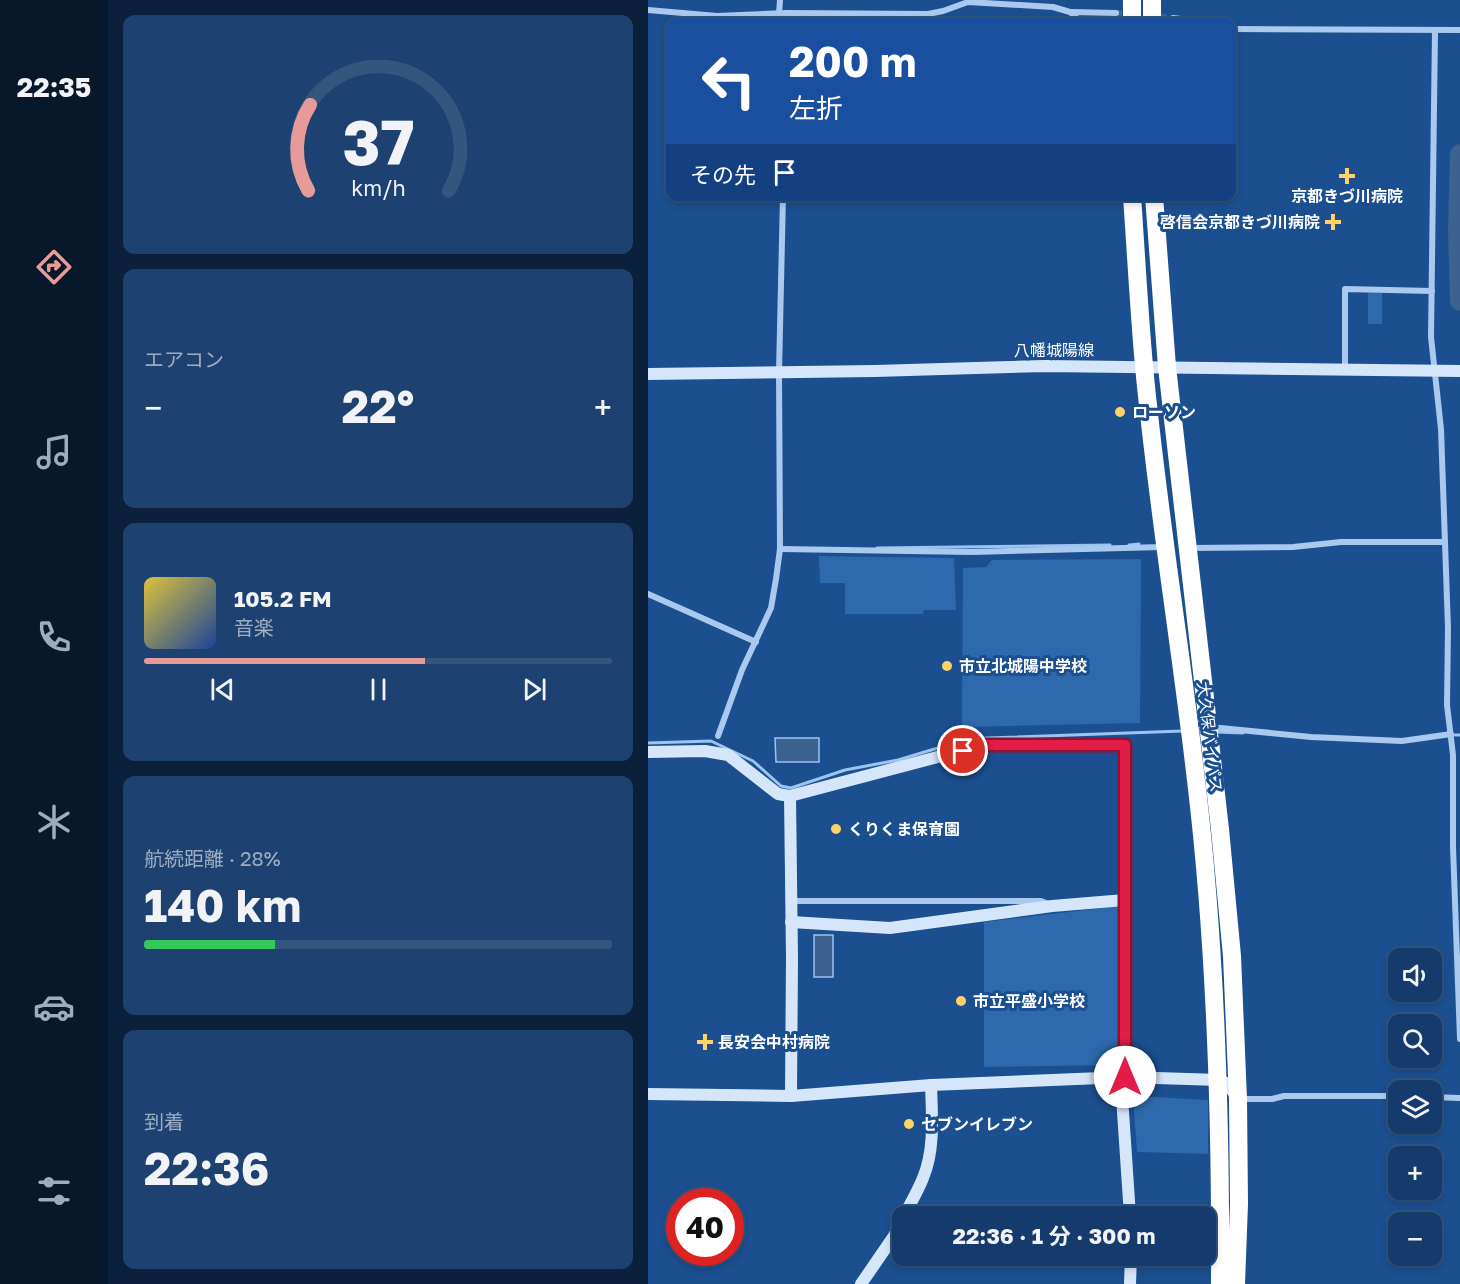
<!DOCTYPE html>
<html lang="ja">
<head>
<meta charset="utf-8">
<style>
	body { margin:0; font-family:"Golos Text","Noto Sans JP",sans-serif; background:#1d4271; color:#f1f3f6; height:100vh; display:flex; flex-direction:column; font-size:22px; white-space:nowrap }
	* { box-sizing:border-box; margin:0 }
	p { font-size:20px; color:#9dadc1 }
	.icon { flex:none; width:33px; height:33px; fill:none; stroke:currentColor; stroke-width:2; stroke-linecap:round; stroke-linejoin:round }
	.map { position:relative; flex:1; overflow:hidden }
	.panel { display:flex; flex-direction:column; gap:15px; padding:15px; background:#0b203b; width:540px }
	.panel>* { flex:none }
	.top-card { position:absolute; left:18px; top:18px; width:570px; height:183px; border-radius:12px; box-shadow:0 3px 9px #0003,0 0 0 2px #33557e; background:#1a4fa0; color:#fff; overflow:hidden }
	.buttons { position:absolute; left:740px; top:948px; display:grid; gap:12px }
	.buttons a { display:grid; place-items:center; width:54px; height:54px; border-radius:12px; background:#143b6b; box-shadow:0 3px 9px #0003,0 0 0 2px #33557e; font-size:30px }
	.speed { position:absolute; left:18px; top:1188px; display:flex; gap:12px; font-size:30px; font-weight:700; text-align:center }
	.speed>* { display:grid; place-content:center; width:78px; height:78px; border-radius:50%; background:#143b6b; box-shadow:0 3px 9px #0003,0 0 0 2px #33557e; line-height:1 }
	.speed .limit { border:9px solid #d22; background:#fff; color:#111 }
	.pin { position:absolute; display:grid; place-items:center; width:51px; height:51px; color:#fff; margin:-26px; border:3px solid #fff; border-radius:50%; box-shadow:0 2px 6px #0007 }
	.me { position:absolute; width:66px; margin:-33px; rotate:0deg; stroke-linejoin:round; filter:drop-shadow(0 0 4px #0008) }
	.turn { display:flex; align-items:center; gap:21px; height:126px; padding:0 24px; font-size:27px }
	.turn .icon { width:78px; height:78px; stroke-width:2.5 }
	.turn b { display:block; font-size:42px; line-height:51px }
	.then { display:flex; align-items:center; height:57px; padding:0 24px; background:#0003; gap:12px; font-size:22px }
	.big { font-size:45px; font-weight:700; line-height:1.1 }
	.panel .tile { flex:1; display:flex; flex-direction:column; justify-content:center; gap:9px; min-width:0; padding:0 21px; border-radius:12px; background:#1d4271 }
	.panel .dial { align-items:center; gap:0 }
	.dial svg { height:156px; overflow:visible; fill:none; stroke:#33557e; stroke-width:7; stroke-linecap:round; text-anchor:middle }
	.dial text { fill:#f1f3f6; stroke:none }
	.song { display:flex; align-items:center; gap:18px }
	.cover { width:72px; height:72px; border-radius:9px; background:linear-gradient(135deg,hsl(50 70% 55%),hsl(220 70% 35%)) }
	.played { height:6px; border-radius:3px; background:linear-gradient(90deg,#e69b98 60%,#33557e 60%) }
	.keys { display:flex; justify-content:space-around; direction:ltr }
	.heat { display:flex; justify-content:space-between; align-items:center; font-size:33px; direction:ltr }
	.charge { height:9px; border-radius:4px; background:linear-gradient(90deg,#34c759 28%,#33557e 0) }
	.trip { position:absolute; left:244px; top:1206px; width:324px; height:60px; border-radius:12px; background:#143b6b; box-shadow:0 3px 9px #0003,0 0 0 2px #33557e; font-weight:700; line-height:60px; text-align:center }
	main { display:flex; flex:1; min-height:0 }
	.tabs { display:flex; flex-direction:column; width:108px; justify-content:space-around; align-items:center; background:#08182b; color:#9dadc1 }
	.tabs .icon { width:42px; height:42px }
	.tabs .active { color:#e69b98 }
	.tabs b { font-size:27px; color:#f1f3f6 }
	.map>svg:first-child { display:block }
	.green { fill:#2e69ad }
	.water { fill:#3c6290; stroke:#9cc4f0; stroke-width:1.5 }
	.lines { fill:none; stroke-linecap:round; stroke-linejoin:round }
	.stream { stroke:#9cc4f0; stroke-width:3 }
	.river { stroke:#3c6290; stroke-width:20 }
	.street-tunnel { stroke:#3d69a0; stroke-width:6; stroke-dasharray:6 3; stroke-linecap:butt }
	.street { stroke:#a9c9ee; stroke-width:6 }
	.secondary { stroke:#d6e6fa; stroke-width:12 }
	.highway { stroke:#fff; stroke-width:18 }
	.route-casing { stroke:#92132f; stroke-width:15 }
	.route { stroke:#e11d48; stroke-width:10 }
	.poi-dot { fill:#ffd166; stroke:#1b4f8f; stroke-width:2 }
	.labels { text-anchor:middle; stroke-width:6; stroke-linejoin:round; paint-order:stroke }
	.poi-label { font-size:16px; font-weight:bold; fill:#fff; stroke:#1b4f8f; text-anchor:start }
	.street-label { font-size:16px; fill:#fff; stroke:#1b4f8f }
</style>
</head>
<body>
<main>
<nav class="tabs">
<b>22:35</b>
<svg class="icon active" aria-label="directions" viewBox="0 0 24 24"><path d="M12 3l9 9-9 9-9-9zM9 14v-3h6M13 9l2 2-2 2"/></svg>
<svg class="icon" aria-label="music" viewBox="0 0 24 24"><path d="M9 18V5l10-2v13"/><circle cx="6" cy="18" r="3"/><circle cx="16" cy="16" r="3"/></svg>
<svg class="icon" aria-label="phone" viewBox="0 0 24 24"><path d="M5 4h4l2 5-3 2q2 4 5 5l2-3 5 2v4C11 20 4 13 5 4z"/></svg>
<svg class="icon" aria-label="climate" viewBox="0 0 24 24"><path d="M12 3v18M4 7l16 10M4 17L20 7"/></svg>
<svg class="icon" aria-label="car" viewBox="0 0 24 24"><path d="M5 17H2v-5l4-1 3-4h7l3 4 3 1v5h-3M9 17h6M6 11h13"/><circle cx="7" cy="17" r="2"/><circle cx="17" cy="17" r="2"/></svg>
<svg class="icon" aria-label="filters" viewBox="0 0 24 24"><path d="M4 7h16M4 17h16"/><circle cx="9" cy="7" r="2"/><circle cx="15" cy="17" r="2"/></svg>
</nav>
<section class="panel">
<div class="tile dial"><svg viewBox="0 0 100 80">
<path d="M14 69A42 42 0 1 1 86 69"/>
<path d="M14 69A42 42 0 0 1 15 25" stroke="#e69b98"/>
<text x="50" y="56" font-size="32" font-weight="700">37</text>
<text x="50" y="72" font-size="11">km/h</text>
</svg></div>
<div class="tile"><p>エアコン</p>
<div class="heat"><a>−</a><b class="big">22°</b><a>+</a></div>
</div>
<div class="tile">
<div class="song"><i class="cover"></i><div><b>105.2 FM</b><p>音楽</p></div></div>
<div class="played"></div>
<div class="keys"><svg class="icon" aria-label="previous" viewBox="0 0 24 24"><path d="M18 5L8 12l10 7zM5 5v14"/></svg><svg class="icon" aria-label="pause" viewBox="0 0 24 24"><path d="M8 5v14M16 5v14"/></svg><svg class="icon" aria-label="next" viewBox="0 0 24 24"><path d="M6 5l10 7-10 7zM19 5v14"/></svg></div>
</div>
<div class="tile"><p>航続距離 · 28%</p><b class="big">140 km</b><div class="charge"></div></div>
<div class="tile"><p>到着</p><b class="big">22:36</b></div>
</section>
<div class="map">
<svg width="812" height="1284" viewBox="0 0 812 1284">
	<rect width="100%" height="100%" fill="#1b4f8f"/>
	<g class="green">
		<rect x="720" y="293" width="14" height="31"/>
		<path d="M171 556 306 558 308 610H276L275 614H197V583H172Z"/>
		<path d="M493 559 492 723 314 727 315 568 338 567 344 560Z"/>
		<path d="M471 906 470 1065 336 1067V922Z"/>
		<path d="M485 1096 560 1100V1154L489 1152Z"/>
	</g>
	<g class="water">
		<path d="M127 738H171V762H128Z"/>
		<rect x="166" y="935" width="19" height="42"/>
	</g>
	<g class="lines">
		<g class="stream">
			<path d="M481 545 491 544"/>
			<path d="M229 548 462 545"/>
			<path d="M568 732 595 733"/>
			<path d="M802 735H812"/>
			<path d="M0 743 63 741 105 761 133 786 143 788 197 770 250 760 310 742 339 738 535 731"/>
		</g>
		<path class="river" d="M812 154 810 229 812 301"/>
		<path class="street-tunnel" d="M468 13 525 18"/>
		<g class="street">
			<path d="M0 10 69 16 139 13 280 14 295 11 320 2 405 7 422 12 430 19 466 22"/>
			<path d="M423 12 468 13"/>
			<path d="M131 14 132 0"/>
			<path d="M525 18 559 22"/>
			<path d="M139 22V13"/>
			<path d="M584 29 812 30"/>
			<path d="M787 31 783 337 793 429 800 628 799 705 805 755V847L812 1039"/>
			<path d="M697 369V289L784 291"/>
			<path d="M542 548 645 547 693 542H796"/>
			<path d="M132 549 324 552 515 547"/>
			<path d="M0 594 108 642"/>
			<path d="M562 727 663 737 754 741 803 734"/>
			<path d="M70 736 94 670 123 608 128 579 132 549 131 372 135 196"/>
			<path d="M144 901H393L400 904"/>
			<path d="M783 1097 812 1098"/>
			<path d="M591 1099H624L636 1096H750"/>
		</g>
		<g class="secondary">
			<path d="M0 374 227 371 397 366 812 371"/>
			<path d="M0 752 57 751 80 755 130 794 142 796 335 745H477V1077L474 1097 482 1216"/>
			<path d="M142 796 144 958 143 1096"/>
			<path d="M143 922 242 928 404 906 477 900"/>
			<path d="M0 1094 143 1096 283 1085 477 1077 571 1080 580 1084 589 1098"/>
			<path d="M256 1216C262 1204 270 1191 275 1178 287 1150 284 1115 283 1085"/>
			<path d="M213 1284 246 1236 255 1218"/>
			<path d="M482 1284 483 1256"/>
		</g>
		<g class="highway">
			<path d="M484 22V0"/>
			<path d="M504 22V0"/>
			<path d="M484 196C488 253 491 310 496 366 509 505 532 642 548 780 568 947 573 1116 572 1284"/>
			<path d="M506 196 519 367 572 829 584 956 590 1099 591 1204 588 1284"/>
		</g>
	</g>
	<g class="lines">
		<g class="route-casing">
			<path id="route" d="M315 751 335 745H477V1077"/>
		</g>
		<use href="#route" class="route"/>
	</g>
	<g class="poi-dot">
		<path d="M696 167h6v6h6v6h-6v6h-6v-6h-6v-6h6z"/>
		<path d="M682 213h6v6h6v6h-6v6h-6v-6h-6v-6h6z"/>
		<circle cx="472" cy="412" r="6"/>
		<circle cx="299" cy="666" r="6"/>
		<circle cx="188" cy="829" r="6"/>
		<circle cx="313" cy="1001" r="6"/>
		<path d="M54 1033h6v6h6v6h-6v6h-6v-6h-6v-6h6z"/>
		<circle cx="261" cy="1124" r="6"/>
	</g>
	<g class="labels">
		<g class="poi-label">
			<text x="699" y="202" text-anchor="middle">京都きづ川病院</text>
			<text x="672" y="228" text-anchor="end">啓信会京都きづ川病院</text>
			<text x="484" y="418">ローソン</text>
			<text x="311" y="672">市立北城陽中学校</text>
			<text x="200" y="835">くりくま保育園</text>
			<text x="325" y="1007">市立平盛小学校</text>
			<text x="70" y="1048">長安会中村病院</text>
			<text x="273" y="1130">セブンイレブン</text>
		</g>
		<g class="street-label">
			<text x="406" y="356">八幡城陽線</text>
			<text transform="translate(562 737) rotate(83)" y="6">大久保バイパス</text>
		</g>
	</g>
</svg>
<div class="buttons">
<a><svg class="icon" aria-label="sound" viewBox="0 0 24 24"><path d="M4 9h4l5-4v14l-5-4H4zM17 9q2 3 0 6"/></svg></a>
<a><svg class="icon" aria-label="search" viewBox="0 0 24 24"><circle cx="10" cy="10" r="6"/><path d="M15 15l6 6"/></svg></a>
<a><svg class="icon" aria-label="layers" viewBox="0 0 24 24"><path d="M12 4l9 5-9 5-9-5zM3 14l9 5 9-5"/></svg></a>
<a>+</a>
<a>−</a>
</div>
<div class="speed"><div class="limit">40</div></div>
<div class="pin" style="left:315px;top:751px;background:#d93025"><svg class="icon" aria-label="arrive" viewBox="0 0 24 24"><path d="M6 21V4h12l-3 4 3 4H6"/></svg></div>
<svg class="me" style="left:477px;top:1077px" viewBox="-20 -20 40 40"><circle r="19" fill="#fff"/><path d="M0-13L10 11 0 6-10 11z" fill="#e11d48"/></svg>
<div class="trip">22:36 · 1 分 · 300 m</div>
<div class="top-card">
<div class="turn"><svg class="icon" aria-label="left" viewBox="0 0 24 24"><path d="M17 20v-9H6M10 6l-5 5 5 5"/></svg><div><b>200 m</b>左折</div></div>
<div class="then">その先<svg class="icon" aria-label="arrive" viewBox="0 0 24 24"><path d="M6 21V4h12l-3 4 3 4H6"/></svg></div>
</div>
</div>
</main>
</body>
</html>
